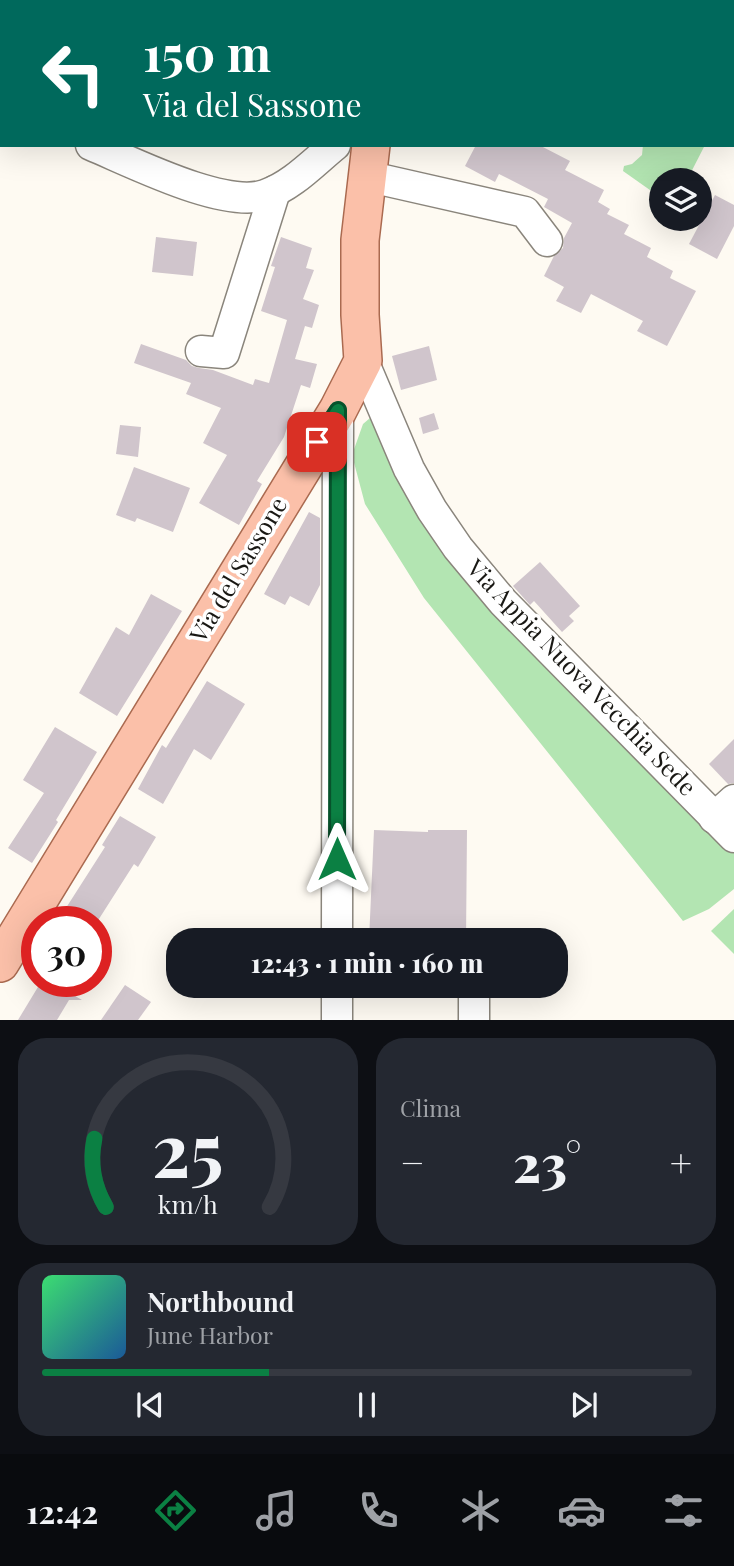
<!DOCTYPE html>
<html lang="it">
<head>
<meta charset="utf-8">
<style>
	body { margin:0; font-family:"Playfair Display",serif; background:#242831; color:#f1f3f6; height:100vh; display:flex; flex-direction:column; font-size:26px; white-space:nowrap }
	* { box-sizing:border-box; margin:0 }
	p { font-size:23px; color:#9ea1a6 }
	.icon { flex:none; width:38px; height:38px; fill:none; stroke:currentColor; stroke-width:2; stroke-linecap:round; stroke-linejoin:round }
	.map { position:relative; height:1020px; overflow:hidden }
	.details { display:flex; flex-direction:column; gap:18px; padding:18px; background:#0d0f14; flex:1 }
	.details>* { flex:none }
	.top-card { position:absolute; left:0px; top:0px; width:735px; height:147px; box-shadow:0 7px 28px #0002; background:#00695c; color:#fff; overflow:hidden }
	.controls { position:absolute; left:649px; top:168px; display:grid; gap:14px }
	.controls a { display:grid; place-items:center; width:63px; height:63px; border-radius:50%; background:#171b24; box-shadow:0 7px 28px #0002; font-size:35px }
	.speed { position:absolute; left:21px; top:906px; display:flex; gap:14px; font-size:35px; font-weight:700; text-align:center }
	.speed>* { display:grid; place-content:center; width:91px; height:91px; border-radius:50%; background:#171b24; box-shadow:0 7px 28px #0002; line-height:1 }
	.speed .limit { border:10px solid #d22; background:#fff; color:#111 }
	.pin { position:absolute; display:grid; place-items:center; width:60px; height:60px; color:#fff; margin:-30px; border-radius:14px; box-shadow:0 4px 10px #0006 }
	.me { position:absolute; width:77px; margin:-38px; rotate:0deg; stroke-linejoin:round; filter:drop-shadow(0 0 5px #0008) }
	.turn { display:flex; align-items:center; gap:24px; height:147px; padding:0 28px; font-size:32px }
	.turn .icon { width:91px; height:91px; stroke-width:2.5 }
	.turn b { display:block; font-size:49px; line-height:60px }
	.big { font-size:52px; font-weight:800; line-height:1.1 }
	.details .card { flex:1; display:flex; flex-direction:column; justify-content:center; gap:10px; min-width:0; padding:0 24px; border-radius:28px; background:#242831 }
	.details .dial { align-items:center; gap:0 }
	.dial svg { height:182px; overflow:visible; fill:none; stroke:#363941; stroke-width:7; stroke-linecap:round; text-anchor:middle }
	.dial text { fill:#f1f3f6; stroke:none }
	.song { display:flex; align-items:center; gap:21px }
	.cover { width:84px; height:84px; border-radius:10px; background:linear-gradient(135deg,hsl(140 70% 55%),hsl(210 70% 35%)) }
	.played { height:7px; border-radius:4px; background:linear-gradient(90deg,#0b8043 35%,#363941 35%) }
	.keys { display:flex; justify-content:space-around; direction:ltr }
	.heat { display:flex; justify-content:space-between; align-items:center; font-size:38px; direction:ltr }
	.details .tiles { flex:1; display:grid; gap:18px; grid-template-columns:1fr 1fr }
	.card:last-child { grid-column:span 2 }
	.trip { position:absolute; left:166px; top:928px; width:402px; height:70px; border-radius:28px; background:#171b24; box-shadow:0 7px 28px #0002; font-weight:800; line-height:70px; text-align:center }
	.tab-bar { display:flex; height:112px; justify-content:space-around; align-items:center; background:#090b0e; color:#9ea1a6 }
	.tab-bar .icon { width:49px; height:49px }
	.tab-bar .active { color:#0b8043 }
	.tab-bar b { font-size:32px; color:#f1f3f6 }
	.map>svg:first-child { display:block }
	.green { fill:#b3e5b2 }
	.building { fill:#d0c5cc }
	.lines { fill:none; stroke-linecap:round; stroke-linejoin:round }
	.minor-casing { stroke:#8a857c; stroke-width:33 }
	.major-casing { stroke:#aa6a50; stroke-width:40 }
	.minor { stroke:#fff; stroke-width:30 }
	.major { stroke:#fbc0a9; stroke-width:37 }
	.route-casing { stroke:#07532c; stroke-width:18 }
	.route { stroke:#0b8043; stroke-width:12 }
	.labels { text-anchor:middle; stroke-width:7; stroke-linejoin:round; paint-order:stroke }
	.street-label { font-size:24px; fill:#191814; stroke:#fff }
</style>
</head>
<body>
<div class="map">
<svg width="734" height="1020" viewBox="0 0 734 1020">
	<rect width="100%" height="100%" fill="#fefaf2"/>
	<g class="green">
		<path d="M643 145H705L687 180H662L661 192 657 195 623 171 624 166 632 164 642 155Z"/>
		<path d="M377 412 496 609 734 852V889L709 909 683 921 424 598 365 504 352 455 363 424Z"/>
		<path d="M734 909V954L711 931Z"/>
	</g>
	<g class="building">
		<path d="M476 145H539L570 161 565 170 604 190 598 202 610 209 607 214 629 225 624 234 651 248 647 257 673 271 670 278 696 291 667 346 637 331 643 321 591 294 581 313 556 301 564 287 544 276 554 256 563 248 564 238 572 223 544 207 548 199 499 174 495 182 465 166Z"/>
		<path d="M715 195 734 205V226L717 259 689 244Z"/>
		<path d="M156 237 197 242 193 276 152 272Z"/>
		<path d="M281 237 312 248 306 268 314 270 303 299 319 305 312 328 305 326 295 359 317 364 310 388 301 385 284 437 257 481 262 484 239 525 199 503 227 455 203 443 221 408 186 394 191 383 134 363 141 344 186 360 192 366 199 368 213 370 253 385 255 379 269 383 287 320 261 311 275 267 271 266Z"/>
		<path d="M429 346 437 380 401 390 392 356Z"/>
		<path d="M434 413 439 429 423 434 419 418Z"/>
		<path d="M120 425 141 427 138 457 116 454Z"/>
		<path d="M134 467 190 488 173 532 137 518 135 522 116 515Z"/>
		<path d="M309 512 320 518V585L309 606 290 596 285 605 264 594Z"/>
		<path d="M540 562 580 606 569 616 574 621 562 632 534 601 530 605 513 586Z"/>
		<path d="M151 594 182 611 117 716 79 693 116 627 129 635Z"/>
		<path d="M207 681 245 704 211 760 194 749 163 804 138 789 162 745 166 748Z"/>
		<path d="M55 727 97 752 56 820 58 822 32 863 8 848 44 793 23 780Z"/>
		<path d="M734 739V783L728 784 709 764Z"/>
		<path d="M120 816 156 837 138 867 134 864 97 922H57L105 847 102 845Z"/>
		<path d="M374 830 428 832V830H467L466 940H369Z"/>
		<path d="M41 982H51L82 1000H69L57 1020H18Z"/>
		<path d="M125 985 151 1002 138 1020H101Z"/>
	</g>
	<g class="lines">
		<g class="minor-casing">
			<g id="minor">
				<path d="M0 109 2 110"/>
				<path d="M91 145C132 162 224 209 265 195 292 186 314 162 335 145"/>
				<path d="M366 176 525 212 547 241"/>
				<path d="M201 351 224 353 275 191"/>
				<path d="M363 361 409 469 432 510 458 548 503 602 734 837"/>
				<path d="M714 818 734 800"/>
				<path d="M337 940 338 410"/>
				<path d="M474 985V1020"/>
				<path d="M337 1020V985"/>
			</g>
		</g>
		<g class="major-casing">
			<g id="major">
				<path d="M410 2 411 0"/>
				<path d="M0 963 338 410 363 361 360 315V240L371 145"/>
			</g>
		</g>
		<use href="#minor" class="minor"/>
		<use href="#major" class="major"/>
	</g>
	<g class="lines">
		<g class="route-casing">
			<path id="route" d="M317 442 338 410 337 859"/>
		</g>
		<use href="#route" class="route"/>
	</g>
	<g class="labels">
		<g class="street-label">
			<text transform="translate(239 570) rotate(-59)" y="8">Via del Sassone</text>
			<text transform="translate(581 678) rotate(46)" y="8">Via Appia Nuova Vecchia Sede</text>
		</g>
	</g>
</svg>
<div class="controls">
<a><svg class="icon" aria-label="layers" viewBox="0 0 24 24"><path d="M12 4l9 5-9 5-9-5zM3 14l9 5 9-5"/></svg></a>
</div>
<div class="speed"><div class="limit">30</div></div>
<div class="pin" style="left:317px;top:442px;background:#d93025"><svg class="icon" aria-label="arrive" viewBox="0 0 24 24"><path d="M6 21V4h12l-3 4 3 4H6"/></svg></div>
<svg class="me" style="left:337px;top:859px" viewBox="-20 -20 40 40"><path d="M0-17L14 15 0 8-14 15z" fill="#0b8043" stroke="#fff" stroke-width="4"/></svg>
<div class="trip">12:43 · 1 min · 160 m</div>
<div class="top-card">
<div class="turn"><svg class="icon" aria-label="left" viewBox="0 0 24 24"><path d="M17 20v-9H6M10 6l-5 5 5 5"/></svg><div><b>150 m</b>Via del Sassone</div></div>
</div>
</div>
<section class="details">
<div class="tiles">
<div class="card dial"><svg viewBox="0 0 100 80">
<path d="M14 69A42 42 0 1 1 86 69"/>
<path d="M14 69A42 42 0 0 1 9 39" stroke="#0b8043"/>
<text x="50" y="56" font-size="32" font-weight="700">25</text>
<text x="50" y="72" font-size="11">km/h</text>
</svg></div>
<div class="card"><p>Clima</p>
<div class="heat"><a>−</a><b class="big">23°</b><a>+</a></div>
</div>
<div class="card">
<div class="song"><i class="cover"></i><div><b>Northbound</b><p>June Harbor</p></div></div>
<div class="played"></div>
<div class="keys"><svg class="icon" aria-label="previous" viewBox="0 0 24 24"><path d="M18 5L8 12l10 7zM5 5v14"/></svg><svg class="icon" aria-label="pause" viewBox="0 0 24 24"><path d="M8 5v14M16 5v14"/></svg><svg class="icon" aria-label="next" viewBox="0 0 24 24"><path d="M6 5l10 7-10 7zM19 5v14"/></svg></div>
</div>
</div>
</section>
<nav class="tab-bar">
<b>12:42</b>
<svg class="icon active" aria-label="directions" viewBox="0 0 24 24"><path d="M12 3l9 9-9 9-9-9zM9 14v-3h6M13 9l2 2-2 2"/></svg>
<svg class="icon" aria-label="music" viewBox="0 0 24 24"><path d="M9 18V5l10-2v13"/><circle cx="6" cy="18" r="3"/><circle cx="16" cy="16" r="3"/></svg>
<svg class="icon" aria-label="phone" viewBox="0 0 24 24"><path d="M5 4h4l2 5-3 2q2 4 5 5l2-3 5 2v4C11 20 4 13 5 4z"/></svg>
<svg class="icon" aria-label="climate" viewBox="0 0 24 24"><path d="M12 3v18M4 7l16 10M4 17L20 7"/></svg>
<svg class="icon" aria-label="car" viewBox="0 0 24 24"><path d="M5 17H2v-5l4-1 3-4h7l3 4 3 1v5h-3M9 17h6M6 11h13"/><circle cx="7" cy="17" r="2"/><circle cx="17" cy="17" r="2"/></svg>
<svg class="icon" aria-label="filters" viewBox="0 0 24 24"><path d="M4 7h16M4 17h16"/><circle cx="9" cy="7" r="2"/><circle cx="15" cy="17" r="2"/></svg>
</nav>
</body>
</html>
